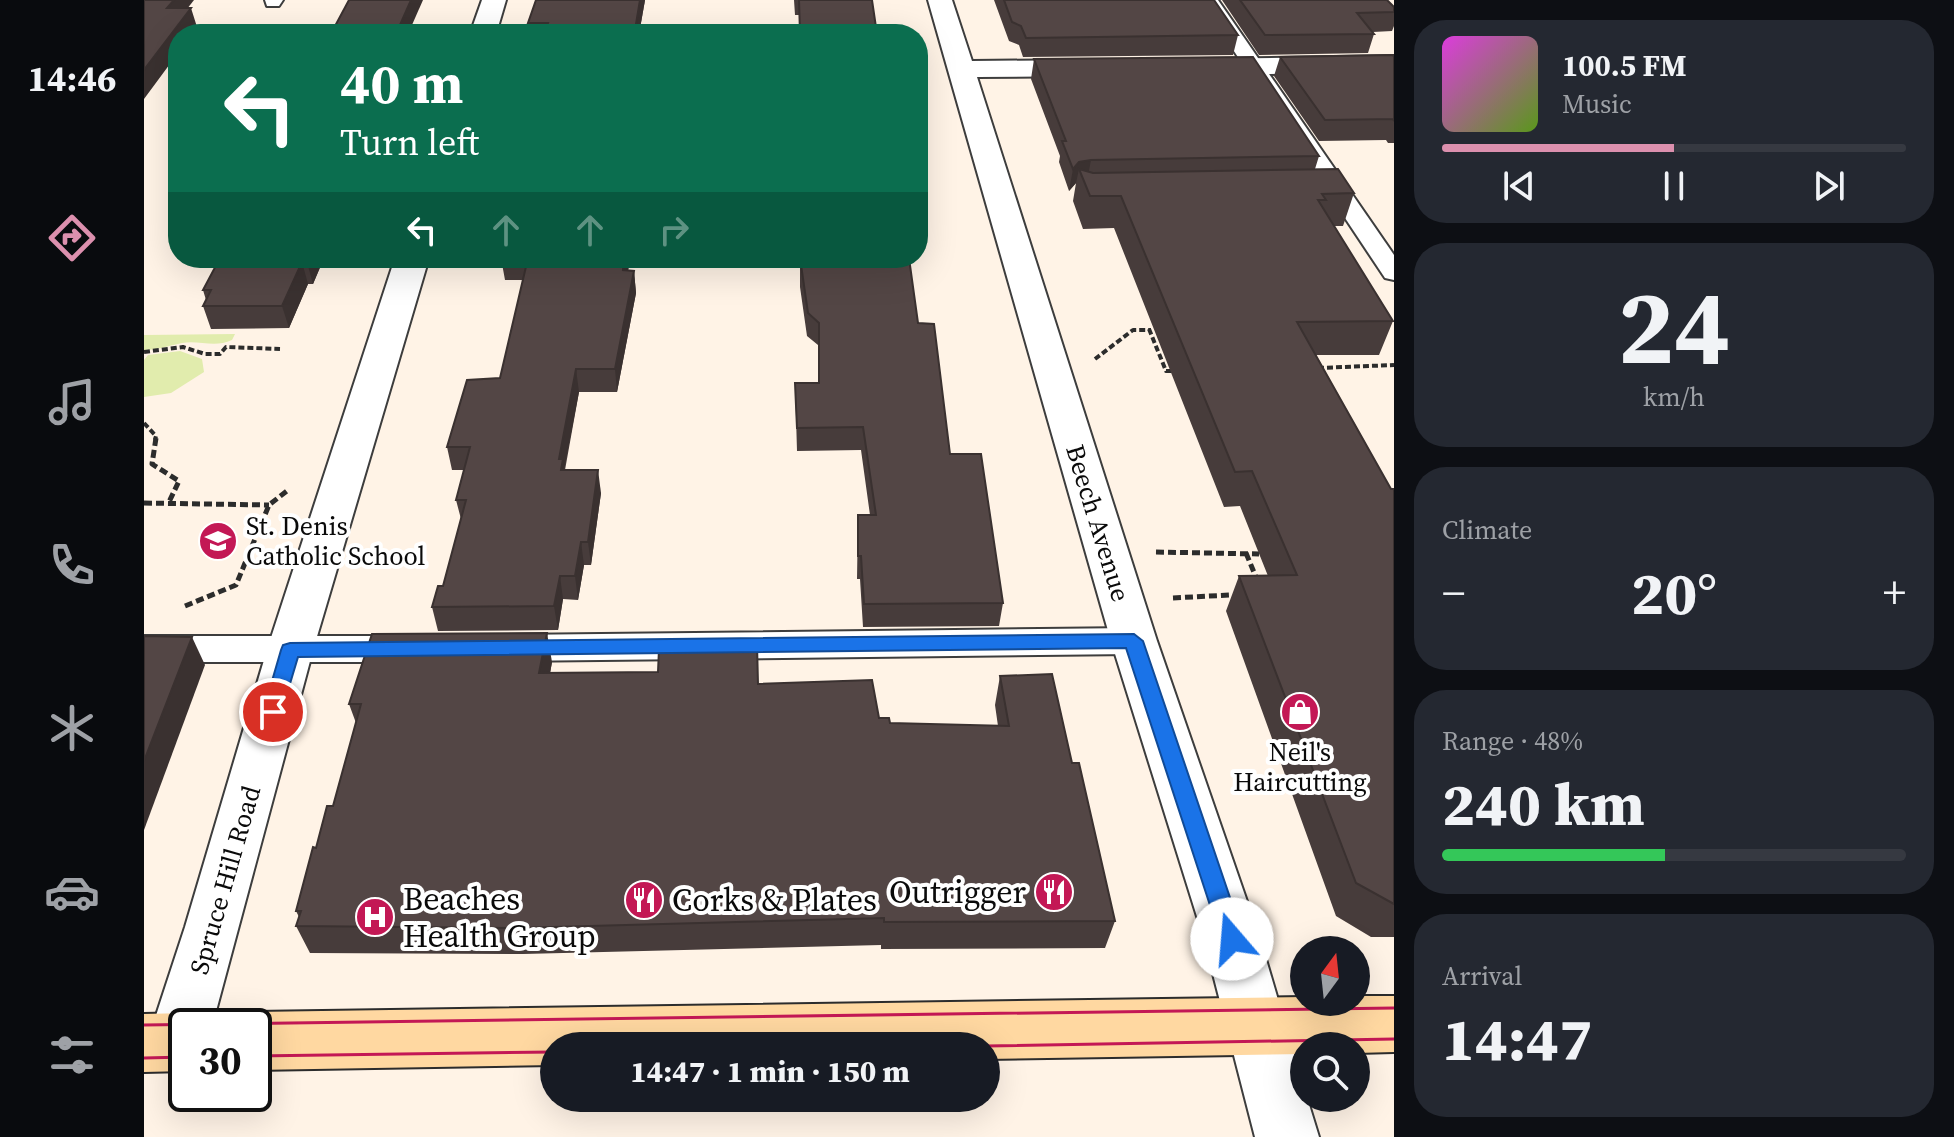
<!DOCTYPE html>
<html lang="en">
<head>
<meta charset="utf-8">
<style>
	body { margin:0; font-family:"Source Serif 4",serif; background:#242831; color:#f1f3f6; height:100vh; display:flex; flex-direction:column; font-size:30px; white-space:nowrap }
	* { box-sizing:border-box; margin:0 }
	p { font-size:26px; color:#9ea1a6 }
	.icon { flex:none; width:44px; height:44px; fill:none; stroke:currentColor; stroke-width:2; stroke-linecap:round; stroke-linejoin:round }
	.map { position:relative; flex:1; overflow:hidden }
	.details { display:flex; flex-direction:column; gap:20px; padding:20px; background:#0d0f14; width:560px }
	.details>* { flex:none }
	.guide { position:absolute; left:24px; top:24px; width:760px; height:244px; border-radius:32px; box-shadow:0 8px 32px #0002; background:#0b6e4f; color:#fff; overflow:hidden }
	.needle { width:52px; rotate:15deg }
	.tools { position:absolute; left:1146px; top:936px; display:grid; gap:16px }
	.tools a { display:grid; place-items:center; width:80px; height:80px; border-radius:50%; background:#171b24; box-shadow:0 8px 32px #0002; font-size:40px }
	.speed { position:absolute; left:24px; top:1008px; display:flex; gap:16px; font-size:40px; font-weight:700; text-align:center }
	.speed>* { display:grid; place-content:center; width:104px; height:104px; border-radius:50%; background:#171b24; box-shadow:0 8px 32px #0002; line-height:1 }
	.speed .limit { border:4px solid #111; border-radius:12px; background:#fff; color:#111 }
	.pin { position:absolute; display:grid; place-items:center; width:68px; height:68px; color:#fff; margin:-34px; border:4px solid #fff; border-radius:50%; box-shadow:0 2px 8px #0007 }
	.me { position:absolute; width:88px; margin:-44px; rotate:342deg; stroke-linejoin:round; filter:drop-shadow(0 0 6px #0008) }
	.turn { display:flex; align-items:center; gap:28px; height:168px; padding:0 40px; font-size:36px }
	.turn .icon { width:104px; height:104px; stroke-width:2.5 }
	.turn b { display:block; font-size:56px; line-height:68px }
	.lanes { display:flex; align-items:center; height:76px; padding:0 40px; background:#0003; justify-content:center; gap:40px; direction:ltr }
	.lanes .off { opacity:.35 }
	.big { font-size:60px; font-weight:800; line-height:1.1 }
	.details .tile { flex:1; display:flex; flex-direction:column; justify-content:center; gap:12px; min-width:0; padding:0 28px; border-radius:32px; background:#242831 }
	.details .dial { align-items:center; gap:0 }
	.dial b { font-size:104px; line-height:1 }
	.song { display:flex; align-items:center; gap:24px }
	.cover { width:96px; height:96px; border-radius:12px; background:linear-gradient(135deg,hsl(300 70% 55%),hsl(90 70% 35%)) }
	.played { height:8px; border-radius:4px; background:linear-gradient(90deg,#dc90ae 50%,#363941 50%) }
	.keys { display:flex; justify-content:space-around; direction:ltr }
	.heat { display:flex; justify-content:space-between; align-items:center; font-size:44px; direction:ltr }
	.charge { height:12px; border-radius:6px; background:linear-gradient(90deg,#34c759 48%,#363941 0) }
	.trip { position:absolute; left:396px; top:1032px; width:460px; height:80px; border-radius:40px; background:#171b24; box-shadow:0 8px 32px #0002; font-weight:800; line-height:80px; text-align:center }
	main { display:flex; flex:1; min-height:0 }
	.dock { display:flex; flex-direction:column; width:144px; justify-content:space-around; align-items:center; background:#090b0e; color:#9ea1a6 }
	.dock .icon { width:56px; height:56px }
	.dock .current { color:#dc90ae }
	.dock b { font-size:36px; color:#f1f3f6 }
	.map>svg:first-child { display:block }
	.green { fill:#e1ecad }
	.lines { fill:none; stroke-linecap:round; stroke-linejoin:round }
	.lane-casing { stroke:#3d3d3d; stroke-width:4 }
	.street-casing { stroke:#3d3d3d; stroke-width:4 }
	.secondary-casing { stroke:#2c2c2c; stroke-width:4 }
	.path-far1 { stroke:#2c2c2c; stroke-width:4; stroke-dasharray:6 3; stroke-linecap:butt }
	.path { stroke:#2c2c2c; stroke-width:5; stroke-dasharray:8 4; stroke-linecap:butt }
	.lane { fill:#fff; fill-rule:evenodd }
	.street { fill:#fff; fill-rule:evenodd }
	.secondary { fill:#ffd8a1; fill-rule:evenodd }
	.tram { stroke:#c31855; stroke-width:3 }
	.wall { fill:#473c3b }
	.shaded-wall { fill:#3a3130 }
	.building { fill:#534645; stroke:#3a3130; stroke-width:2 }
	.route { fill:#1a73e8; stroke:#114b97; stroke-width:2 }
	.labels { text-anchor:middle; stroke-width:8; stroke-linejoin:round; paint-order:stroke }
	.street-label { font-size:26px; fill:#0a0a0a; stroke:#fff }
	.poi-label { font-size:26px; fill:#0a0a0a; stroke:#fff; text-anchor:start }
	.near-poi-label { font-size:32px; fill:#0a0a0a; stroke:#fff; text-anchor:start }
</style>
</head>
<body>
<main>
<nav class="dock">
<b>14:46</b>
<svg class="icon current" aria-label="directions" viewBox="0 0 24 24"><path d="M12 3l9 9-9 9-9-9zM9 14v-3h6M13 9l2 2-2 2"/></svg>
<svg class="icon" aria-label="music" viewBox="0 0 24 24"><path d="M9 18V5l10-2v13"/><circle cx="6" cy="18" r="3"/><circle cx="16" cy="16" r="3"/></svg>
<svg class="icon" aria-label="phone" viewBox="0 0 24 24"><path d="M5 4h4l2 5-3 2q2 4 5 5l2-3 5 2v4C11 20 4 13 5 4z"/></svg>
<svg class="icon" aria-label="climate" viewBox="0 0 24 24"><path d="M12 3v18M4 7l16 10M4 17L20 7"/></svg>
<svg class="icon" aria-label="car" viewBox="0 0 24 24"><path d="M5 17H2v-5l4-1 3-4h7l3 4 3 1v5h-3M9 17h6M6 11h13"/><circle cx="7" cy="17" r="2"/><circle cx="17" cy="17" r="2"/></svg>
<svg class="icon" aria-label="filters" viewBox="0 0 24 24"><path d="M4 7h16M4 17h16"/><circle cx="9" cy="7" r="2"/><circle cx="15" cy="17" r="2"/></svg>
</nav>
<div class="map">
<svg width="1250" height="1137" viewBox="0 0 1250 1137">
	<rect width="100%" height="100%" fill="#fff3e6"/>
	<g class="green">
		<path d="M91 334 88 340C71 348 55 340 38 343 24 346 14 350 0 350V335Z"/>
		<path d="M36 351 58 359 60 372 27 393 0 397V360L4 355Z"/>
	</g>
	<g class="lines">
		<g class="lane-casing">
			<g id="lane">
				<path d="M121 0H139L135 6H123Z"/>
				<path d="M1056 0H1074L1250 255V280L1241 278Z"/>
				<path d="M990 628 1002 632 1007 641 1002 650 990 654 363 661 351 657 346 648 351 639 363 635Z"/>
				<path d="M0 636H265L277 640 282 649 277 658 265 662H0Z"/>
			</g>
		</g>
		<g class="street-casing">
			<g id="street">
				<path d="M338 0H362L352 34H326Z"/>
				<path d="M784 0H808L828 61 948 60 958 62 962 68 958 74 948 76 833 77 1013 641 1116 939 1160 1088V1098H1163L1175 1137H1111L1060 939 967 641Z"/>
				<path d="M1250 56V72L1056 75 1046 73 1042 67 1046 61 1056 59Z"/>
				<path d="M251 258H285L169 650 68 1026H42V1068L33 1072 12 1063 3 1043 41 927 123 650Z"/>
			</g>
		</g>
		<g class="secondary-casing">
			<g id="secondary">
				<path d="M1212 996H1250V1052L1212 1053V1046H1160V1054L842 1059V1046H410V1065L110 1070V1026H87L89 1021 110 1012 1160 997V1002H1212Z"/>
				<path d="M42 1013 63 1022 65 1026H42V1071L0 1072V1014Z"/>
			</g>
		</g>
		<g class="path-far1">
			<path d="M1005 329 1022 371H1032"/>
			<path d="M0 352 39 347 61 354H76L82 347 136 349"/>
			<path d="M951 359 989 330H1007"/>
			<path d="M1174 368 1250 365"/>
			<path d="M0 423 12 436 11 440"/>
		</g>
		<g class="path">
			<path d="M12 438 8 464 35 481 25 502"/>
			<path d="M0 503 125 505"/>
			<path d="M1012 552 1115 554"/>
			<path d="M1102 553 1114 582"/>
			<path d="M1029 598 1086 595 1094 598"/>
			<path d="M41 606 92 585 125 505 144 490"/>
		</g>
		<use href="#lane" class="lane"/>
		<use href="#street" class="street"/>
		<use href="#secondary" class="secondary"/>
		<g class="tram">
			<path d="M0 1025 1250 1008"/>
			<path d="M842 1046 1250 1039"/>
			<path d="M110 1056 410 1052"/>
			<path d="M0 1058 42 1057"/>
		</g>
	</g>
	<g class="wall">
		<path d="M392 0H501L495 34H385L384 23Z"/>
		<path d="M650 0H728L733 34H655V15H651Z"/>
		<path d="M850 0H1070L1094 35 1089 55 879 57 875 45 865 41Z"/>
		<path d="M1078 0H1243L1250 7V26L1248 31 1229 32 1230 34 1224 53 1115 55Z"/>
		<path d="M1136 57H1250V143H1244L1242 140 1175 141 1130 76Z"/>
		<path d="M890 59 1175 156 1171 169 1210 193 1199 226H1190L1249 321 1235 355H1172L1247 489H1250V937H1227L1192 916 1082 611 1095 576H1124L1096 506 1080 507 970 228 939 229 929 201 932 183 925 191 915 162 916 156 887 79Z"/>
		<path d="M67 258H180L169 284H164L145 328 67 329 59 306 62 300 59 290 71 268Z"/>
		<path d="M357 258H486L484 270 490 271 492 293 473 392H435L421 470 457 493 447 565H440L434 600 419 599 414 630 294 631 288 607 299 586 317 519 312 500 320 470H308L303 447 356 378 379 280H361Z"/>
		<path d="M656 258 774 323 806 454 859 603 855 626 719 627 716 579H713L714 515H726L717 450 653 451 651 383H674V345L663 336 656 287Z"/>
		<path d="M408 662 406 673 614 684 735 718 746 723 854 726 851 705 856 676 928 763 971 921 961 948 737 949V945L379 954 166 953 152 926 155 917 152 911 172 848 189 806 212 723 205 704Z"/>
	</g>
	<g class="shaded-wall">
		<path d="M30 0H50L29 27 23 8Z"/>
		<path d="M267 0H279L264 34H252Z"/>
		<path d="M496 0H501L495 34H491Z"/>
		<path d="M47 8 53 27 48 34H34V53L0 99V70Z"/>
		<path d="M947 160 943 181 935 169 932 183 925 191 929 169 935 162Z"/>
		<path d="M164 258H180L169 284 163 262Z"/>
		<path d="M480 258H486L481 293 479 270Z"/>
		<path d="M158 262 164 284 145 328 138 306Z"/>
		<path d="M490 271 492 293 473 392 471 369Z"/>
		<path d="M432 369 435 392 420 470V493L415 459Z"/>
		<path d="M454 470 457 493 447 565 444 542Z"/>
		<path d="M437 542 440 565 434 600 431 576Z"/>
		<path d="M416 576 419 599 414 630 410 606Z"/>
		<path d="M403 633 408 662 401 702 395 673Z"/>
		<path d="M48 637 61 665 0 830V761Z"/>
	</g>
	<g class="building">
		<path d="M0 0H30L23 8H47L0 70Z"/>
		<path d="M205 0H267L252 34H181L184 28H190Z"/>
		<path d="M392 0H496L491 30 492 34H400L404 23H384Z"/>
		<path d="M655 0H728L733 34H656Z"/>
		<path d="M860 0H1070L1094 35 882 38 877 26 868 22Z"/>
		<path d="M1096 0H1243L1250 7V12L1213 13 1230 34 1121 35Z"/>
		<path d="M1249 55 1250 57V121L1249 119 1181 120 1136 57Z"/>
		<path d="M1109 57 1175 156 947 160 935 162 929 169 918 141H922L890 59Z"/>
		<path d="M935 169 949 173 1194 169 1210 193 1178 194 1182 200H1174L1249 321 1153 322 1247 489H1250V904L1212 883 1095 576 1153 575 1108 471 1091 472 977 196H946Z"/>
		<path d="M76 258H164L163 262H158L138 306H59L67 290H59Z"/>
		<path d="M357 258H480L479 270 490 271 471 369H432L415 459H419L417 470H454L444 542H437L431 576H416L410 606 288 607 294 586H299L322 500H312L326 447H303L323 380 356 378 384 258Z"/>
		<path d="M656 258H765L774 323 790 324 806 454H837L859 603 720 604 717 556H714V515H732L719 427 653 428 651 383H675V323L664 313Z"/>
		<path d="M403 633 395 673 514 672 515 649H576L581 645 613 644 614 684 728 680 735 718H745L746 723 865 726 856 676 908 674 928 763H935L971 921 740 922V918L372 928 152 926 157 911H152L169 847 172 848 183 806H189L217 704H205L228 634Z"/>
		<path d="M0 636 48 637 0 761Z"/>
	</g>
	<path class="route" d="M990 634 999 641 1100 939 1096 947 1088 950 1080 947 1077 939 982 648 154 657 136 717H122L119 712 137 650 139 645 146 643Z"/>
	<defs>
		<g id="school-disc" transform="scale(2)"><circle r="9.5" fill="#c31855" stroke="#fff"/><path d="M0-5L7-2L0 1L-7-2ZM-4 1L0 2.5L4 1V4Q0 6-4 4Z" fill="#fff"/></g>
		<g id="shop-disc" transform="scale(2)"><circle r="9.5" fill="#c31855" stroke="#fff"/><path d="M-5-2.5h2.3a2.7 3.5 0 0 1 5.4 0H5L5.5 6h-11ZM-1.5-2.5h3a1.5 2.3 0 0 0-3 0Z" fill="#fff"/></g>
		<g id="restaurant-disc" transform="scale(2)"><circle r="9.5" fill="#c31855" stroke="#fff"/><path d="M-5-6h1v4h1v-4h1v4h1v-4h1v5L-1.5 .5V6h-2V.5L-5-1ZM5-6V6H3V1.5H1.5Q1.5-4 5-6Z" fill="#fff"/></g>
		<g id="hospital-disc" transform="scale(2)"><circle r="9.5" fill="#c31855" stroke="#fff"/><path d="M-5-5h3v3.5h4V-5h3V5h-3V1.5h-4V5h-3Z" fill="#fff"/></g>
	</defs>
	<g fill-rule="evenodd">
		<use href="#school-disc" x="74" y="541"/>
		<use href="#shop-disc" x="1156" y="712"/>
		<use href="#restaurant-disc" x="910" y="892"/>
		<use href="#restaurant-disc" x="500" y="900"/>
		<use href="#hospital-disc" x="231" y="917"/>
	</g>
	<g class="labels">
		<g class="street-label">
			<text transform="translate(954 523) rotate(73)" y="9">Beech Avenue</text>
			<text transform="translate(81 880) rotate(-74)" y="9">Spruce Hill Road</text>
		</g>
		<g class="poi-label">
			<text x="102" y="535">St. Denis<tspan x="102" dy="30">Catholic School</tspan></text>
			<text x="1156" y="761" text-anchor="middle">Neil's<tspan x="1156" dy="30">Haircutting</tspan></text>
		</g>
		<g class="near-poi-label">
			<text x="882" y="903" text-anchor="end">Outrigger</text>
			<text x="259" y="910">Beaches<tspan x="259" dy="37">Health Group</tspan></text>
			<text x="528" y="911">Corks &amp; Plates</text>
		</g>
	</g>
</svg>
<div class="tools">
<a><svg class="needle" viewBox="-14 -14 28 28"><path d="M0-13l5 13h-10z" fill="#e53935"/><path d="M0 13l5-13h-10z" fill="#9ea1a6"/></svg></a>
<a><svg class="icon" aria-label="search" viewBox="0 0 24 24"><circle cx="10" cy="10" r="6"/><path d="M15 15l6 6"/></svg></a>
</div>
<div class="speed"><div class="limit">30</div></div>
<div class="pin" style="left:129px;top:712px;background:#d93025"><svg class="icon" aria-label="arrive" viewBox="0 0 24 24"><path d="M6 21V4h12l-3 4 3 4H6"/></svg></div>
<svg class="me" style="left:1088px;top:939px" viewBox="-20 -20 40 40"><circle r="19" fill="#fff"/><path d="M0-13L10 11 0 6-10 11z" fill="#1a73e8"/></svg>
<div class="trip">14:47 · 1 min · 150 m</div>
<div class="guide">
<div class="turn"><svg class="icon" aria-label="left" viewBox="0 0 24 24"><path d="M17 20v-9H6M10 6l-5 5 5 5"/></svg><div><b>40 m</b>Turn left</div></div>
<div class="lanes"><svg class="icon" aria-label="left" viewBox="0 0 24 24"><path d="M17 20v-9H6M10 6l-5 5 5 5"/></svg><svg class="icon off" aria-label="ahead" viewBox="0 0 24 24"><path d="M12 20V5M6 11l6-6 6 6"/></svg><svg class="icon off" aria-label="ahead" viewBox="0 0 24 24"><path d="M12 20V5M6 11l6-6 6 6"/></svg><svg class="icon off" aria-label="right" viewBox="0 0 24 24"><path d="M7 20v-9h11M14 6l5 5-5 5"/></svg></div>
</div>
</div>
<section class="details">
<div class="tile">
<div class="song"><i class="cover"></i><div><b>100.5 FM</b><p>Music</p></div></div>
<div class="played"></div>
<div class="keys"><svg class="icon" aria-label="previous" viewBox="0 0 24 24"><path d="M18 5L8 12l10 7zM5 5v14"/></svg><svg class="icon" aria-label="pause" viewBox="0 0 24 24"><path d="M8 5v14M16 5v14"/></svg><svg class="icon" aria-label="next" viewBox="0 0 24 24"><path d="M6 5l10 7-10 7zM19 5v14"/></svg></div>
</div>
<div class="tile dial"><b>24</b><p>km/h</p></div>
<div class="tile"><p>Climate</p>
<div class="heat"><a>−</a><b class="big">20°</b><a>+</a></div>
</div>
<div class="tile"><p>Range · 48%</p><b class="big">240 km</b><div class="charge"></div></div>
<div class="tile"><p>Arrival</p><b class="big">14:47</b></div>
</section>
</main>
</body>
</html>
